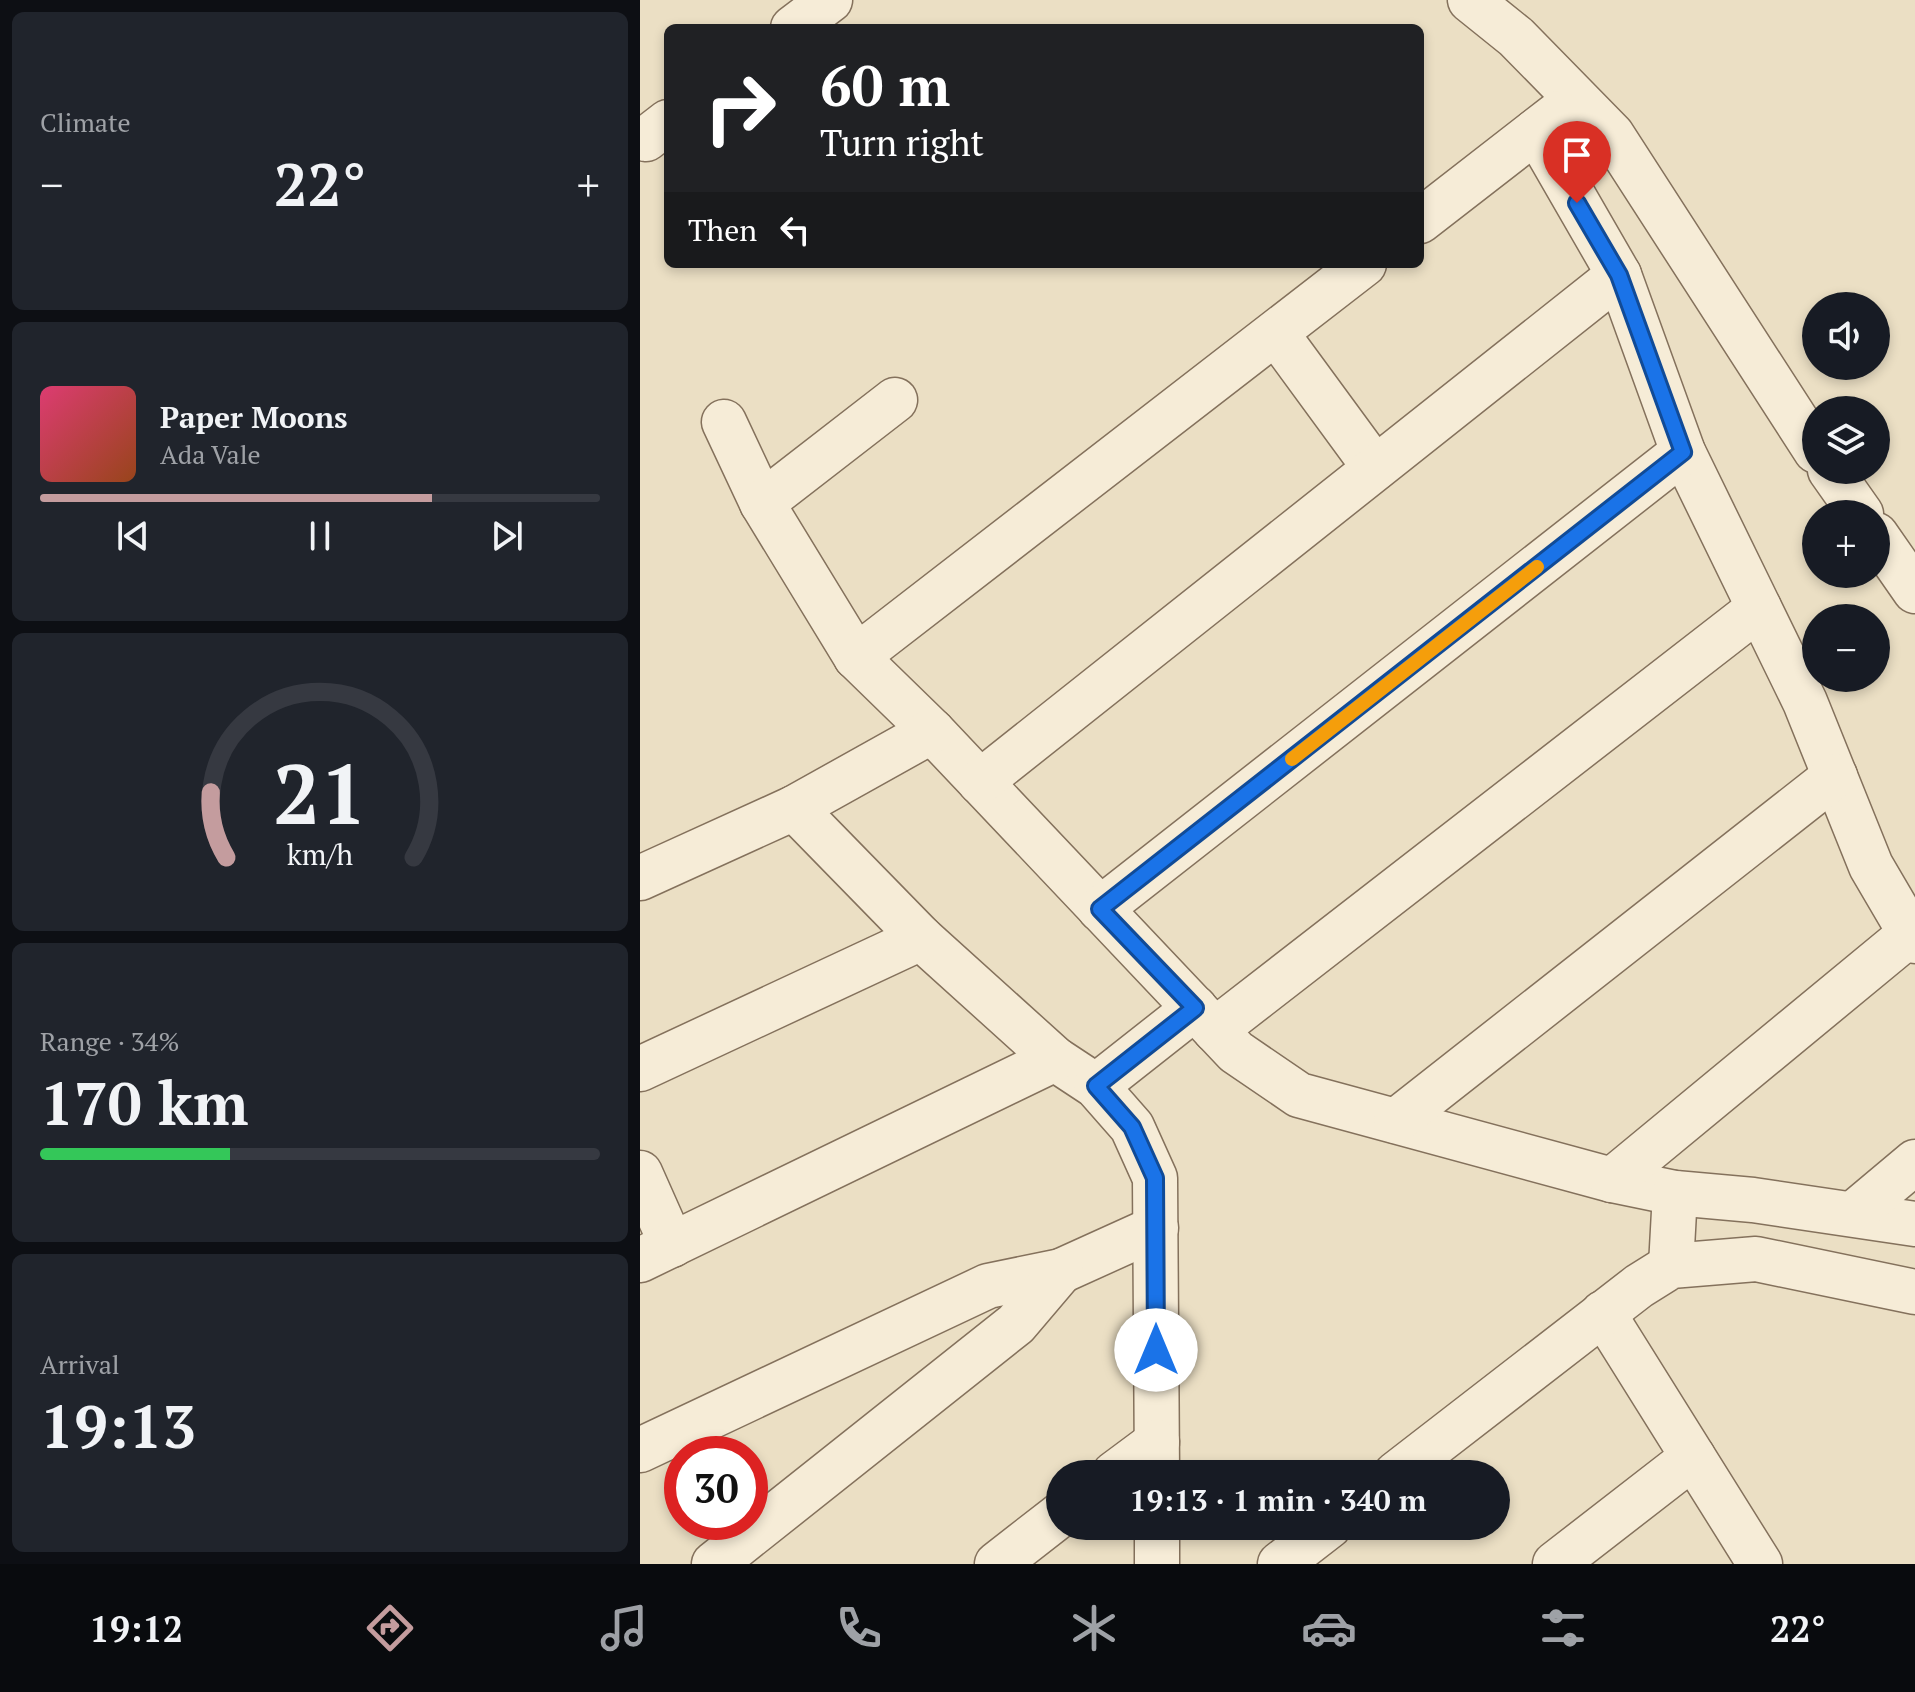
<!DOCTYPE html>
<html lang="en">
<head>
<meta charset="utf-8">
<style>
	body { margin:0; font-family:"PT Serif",serif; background:#20242c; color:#f1f3f6; height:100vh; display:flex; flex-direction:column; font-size:30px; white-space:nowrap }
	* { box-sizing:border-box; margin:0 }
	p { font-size:26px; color:#9ea1a6 }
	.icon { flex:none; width:44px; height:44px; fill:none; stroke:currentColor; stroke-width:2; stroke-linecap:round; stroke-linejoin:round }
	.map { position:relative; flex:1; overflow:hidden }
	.sheet { display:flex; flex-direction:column; gap:12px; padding:12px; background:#0d0f14; width:640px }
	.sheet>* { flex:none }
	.top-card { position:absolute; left:24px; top:24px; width:760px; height:244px; border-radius:12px; box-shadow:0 4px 12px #0003; background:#202124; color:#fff; overflow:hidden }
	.controls { position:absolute; left:1162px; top:292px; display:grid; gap:16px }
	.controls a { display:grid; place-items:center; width:88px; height:88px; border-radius:50%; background:#171b24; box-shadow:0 4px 12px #0003; font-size:40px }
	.speed { position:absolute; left:24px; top:1436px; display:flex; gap:16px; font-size:40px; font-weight:700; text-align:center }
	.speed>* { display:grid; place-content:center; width:104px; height:104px; border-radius:50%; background:#171b24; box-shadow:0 4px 12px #0003; line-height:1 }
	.speed .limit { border:12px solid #d22; background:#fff; color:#111 }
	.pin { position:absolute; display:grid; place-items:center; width:68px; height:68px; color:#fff; margin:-82px -34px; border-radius:50% 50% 50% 0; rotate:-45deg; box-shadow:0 0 8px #0007 }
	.pin .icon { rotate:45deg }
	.me { position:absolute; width:88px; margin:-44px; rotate:0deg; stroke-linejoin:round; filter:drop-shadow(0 0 6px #0008) }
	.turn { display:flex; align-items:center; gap:28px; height:168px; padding:0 24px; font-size:36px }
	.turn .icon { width:104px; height:104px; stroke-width:2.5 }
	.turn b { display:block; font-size:56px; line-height:68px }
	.then { display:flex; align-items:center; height:76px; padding:0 24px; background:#0003; gap:16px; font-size:30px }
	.big { font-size:60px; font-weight:700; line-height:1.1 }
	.sheet .tile { flex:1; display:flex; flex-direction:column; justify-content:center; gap:12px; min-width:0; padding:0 28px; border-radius:12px; background:#20242c }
	.sheet .dial { align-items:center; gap:0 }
	.dial svg { height:208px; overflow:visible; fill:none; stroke:#363941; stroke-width:7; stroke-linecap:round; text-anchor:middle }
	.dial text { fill:#f1f3f6; stroke:none }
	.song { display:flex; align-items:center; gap:24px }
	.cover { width:96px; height:96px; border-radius:12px; background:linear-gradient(135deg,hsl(340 70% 55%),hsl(20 70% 35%)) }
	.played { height:8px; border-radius:4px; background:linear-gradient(90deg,#c49c9e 70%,#363941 70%) }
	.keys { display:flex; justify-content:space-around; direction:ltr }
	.heat { display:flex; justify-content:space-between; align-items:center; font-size:44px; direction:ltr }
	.charge { height:12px; border-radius:6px; background:linear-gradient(90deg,#34c759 34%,#363941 0) }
	.trip { position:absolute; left:406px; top:1460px; width:464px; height:80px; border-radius:40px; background:#171b24; box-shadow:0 4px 12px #0003; font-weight:700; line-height:80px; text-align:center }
	.tabs { display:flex; height:128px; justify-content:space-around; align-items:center; background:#090b0e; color:#9ea1a6 }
	.tabs .icon { width:56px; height:56px }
	.tabs .selected { color:#c49c9e }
	.tabs b { font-size:36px; color:#f1f3f6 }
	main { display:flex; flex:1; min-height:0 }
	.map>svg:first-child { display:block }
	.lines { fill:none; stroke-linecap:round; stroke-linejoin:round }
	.minor-casing { stroke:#84715c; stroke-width:47 }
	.minor { stroke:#f6ecd7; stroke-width:44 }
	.route-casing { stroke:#114b97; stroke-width:20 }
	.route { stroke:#1a73e8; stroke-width:14 }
	.slow { stroke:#f59e0b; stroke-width:14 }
</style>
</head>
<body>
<main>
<section class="sheet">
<div class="tile"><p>Climate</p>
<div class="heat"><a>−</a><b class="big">22°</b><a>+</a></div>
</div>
<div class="tile">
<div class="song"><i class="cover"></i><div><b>Paper Moons</b><p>Ada Vale</p></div></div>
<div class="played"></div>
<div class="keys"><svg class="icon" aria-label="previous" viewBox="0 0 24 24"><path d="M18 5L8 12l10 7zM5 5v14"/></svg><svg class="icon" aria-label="pause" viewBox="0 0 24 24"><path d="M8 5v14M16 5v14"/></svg><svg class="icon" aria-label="next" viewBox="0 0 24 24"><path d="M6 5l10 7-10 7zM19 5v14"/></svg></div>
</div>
<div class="tile dial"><svg viewBox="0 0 100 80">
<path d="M14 69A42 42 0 1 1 86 69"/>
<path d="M14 69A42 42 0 0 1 8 44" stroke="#c49c9e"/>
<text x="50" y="56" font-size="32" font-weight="700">21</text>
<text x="50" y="72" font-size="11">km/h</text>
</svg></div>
<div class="tile"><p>Range · 34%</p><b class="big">170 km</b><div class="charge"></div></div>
<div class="tile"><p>Arrival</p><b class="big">19:13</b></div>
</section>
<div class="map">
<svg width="1275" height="1564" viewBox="0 0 1275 1564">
	<rect width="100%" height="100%" fill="#ebdfc4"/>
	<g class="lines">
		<g class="minor-casing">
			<g id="minor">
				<path d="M830 0 876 37 972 135 1176 451"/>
				<path d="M153 28 190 0"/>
				<path d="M896 131 979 275 1043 452 1165 702 1231 866 1275 941"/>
				<path d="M6 139 28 122"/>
				<path d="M780 221 919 113"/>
				<path d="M636 333 735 468"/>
				<path d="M84 422 122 503 216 657 292 731 596 1052 659 1095 972 1180 1035 1193 1113 1200 1275 1224"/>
				<path d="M1190 470 1221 514"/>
				<path d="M122 503 255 400"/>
				<path d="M1236 535 1275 591"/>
				<path d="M216 657 724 264"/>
				<path d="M340 782 979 275"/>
				<path d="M154 808 281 938 415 1059 456 1086 492 1127 515 1178 517 1474"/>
				<path d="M0 878 154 808 292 731"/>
				<path d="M460 909 1043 452"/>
				<path d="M575 1030 1119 608"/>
				<path d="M0 1069 281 938"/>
				<path d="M456 1086 555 1008"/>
				<path d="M756 1121 1195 776"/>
				<path d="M0 1173 32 1245"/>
				<path d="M972 1180 1270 934"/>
				<path d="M1213 1214 1275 1162"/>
				<path d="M0 1260 415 1059"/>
				<path d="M1031 1266 1035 1193"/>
				<path d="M963 1313 1120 1564"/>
				<path d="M0 1450 348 1286 421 1271 516 1228"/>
				<path d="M474 1474 517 1442"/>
				<path d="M756 1474 999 1286 1031 1266 1116 1259 1275 1292"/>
				<path d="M517 1526V1564"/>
				<path d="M74 1564 376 1324 421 1271"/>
				<path d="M357 1564 420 1515"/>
				<path d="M640 1564 689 1526"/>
				<path d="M915 1564 1053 1457"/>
			</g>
		</g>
		<use href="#minor" class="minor"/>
	</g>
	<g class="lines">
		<g class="route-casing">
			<path id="route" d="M516 1350 515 1178 492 1127 456 1086 555 1008 460 909 1043 452 979 275 937 203"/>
		</g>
		<use href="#route" class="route"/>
		<path class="slow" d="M652 759 897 567"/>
	</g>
</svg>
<div class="controls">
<a><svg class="icon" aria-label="sound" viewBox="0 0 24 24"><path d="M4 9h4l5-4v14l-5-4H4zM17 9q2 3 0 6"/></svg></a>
<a><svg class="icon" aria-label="layers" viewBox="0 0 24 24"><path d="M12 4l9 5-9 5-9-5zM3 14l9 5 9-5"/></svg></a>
<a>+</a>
<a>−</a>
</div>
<div class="speed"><div class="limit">30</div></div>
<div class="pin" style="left:937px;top:203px;background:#d93025"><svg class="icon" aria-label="arrive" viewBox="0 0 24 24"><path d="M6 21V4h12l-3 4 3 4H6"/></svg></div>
<svg class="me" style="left:516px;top:1350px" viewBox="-20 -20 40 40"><circle r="19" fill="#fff"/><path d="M0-13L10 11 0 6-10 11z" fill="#1a73e8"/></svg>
<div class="trip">19:13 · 1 min · 340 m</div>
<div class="top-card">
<div class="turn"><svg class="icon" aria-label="right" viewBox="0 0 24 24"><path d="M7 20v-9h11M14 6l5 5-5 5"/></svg><div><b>60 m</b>Turn right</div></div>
<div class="then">Then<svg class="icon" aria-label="left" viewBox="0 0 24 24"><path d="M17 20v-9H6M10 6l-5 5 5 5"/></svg></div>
</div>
</div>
</main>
<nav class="tabs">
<b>19:12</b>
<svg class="icon selected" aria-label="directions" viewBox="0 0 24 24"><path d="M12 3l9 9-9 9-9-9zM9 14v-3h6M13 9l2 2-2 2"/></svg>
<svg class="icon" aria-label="music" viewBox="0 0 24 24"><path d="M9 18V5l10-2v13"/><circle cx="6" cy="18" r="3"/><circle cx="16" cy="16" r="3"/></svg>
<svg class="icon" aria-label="phone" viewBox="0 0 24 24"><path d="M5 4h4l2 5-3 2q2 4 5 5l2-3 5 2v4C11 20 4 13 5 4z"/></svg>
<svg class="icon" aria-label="climate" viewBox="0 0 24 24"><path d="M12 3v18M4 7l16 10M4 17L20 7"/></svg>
<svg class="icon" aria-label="car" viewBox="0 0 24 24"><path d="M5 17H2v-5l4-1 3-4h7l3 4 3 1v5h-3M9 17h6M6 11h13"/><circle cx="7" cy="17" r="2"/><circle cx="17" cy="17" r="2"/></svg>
<svg class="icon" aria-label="filters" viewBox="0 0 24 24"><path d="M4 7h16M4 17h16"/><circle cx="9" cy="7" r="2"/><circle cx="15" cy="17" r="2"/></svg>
<b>22°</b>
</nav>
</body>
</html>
